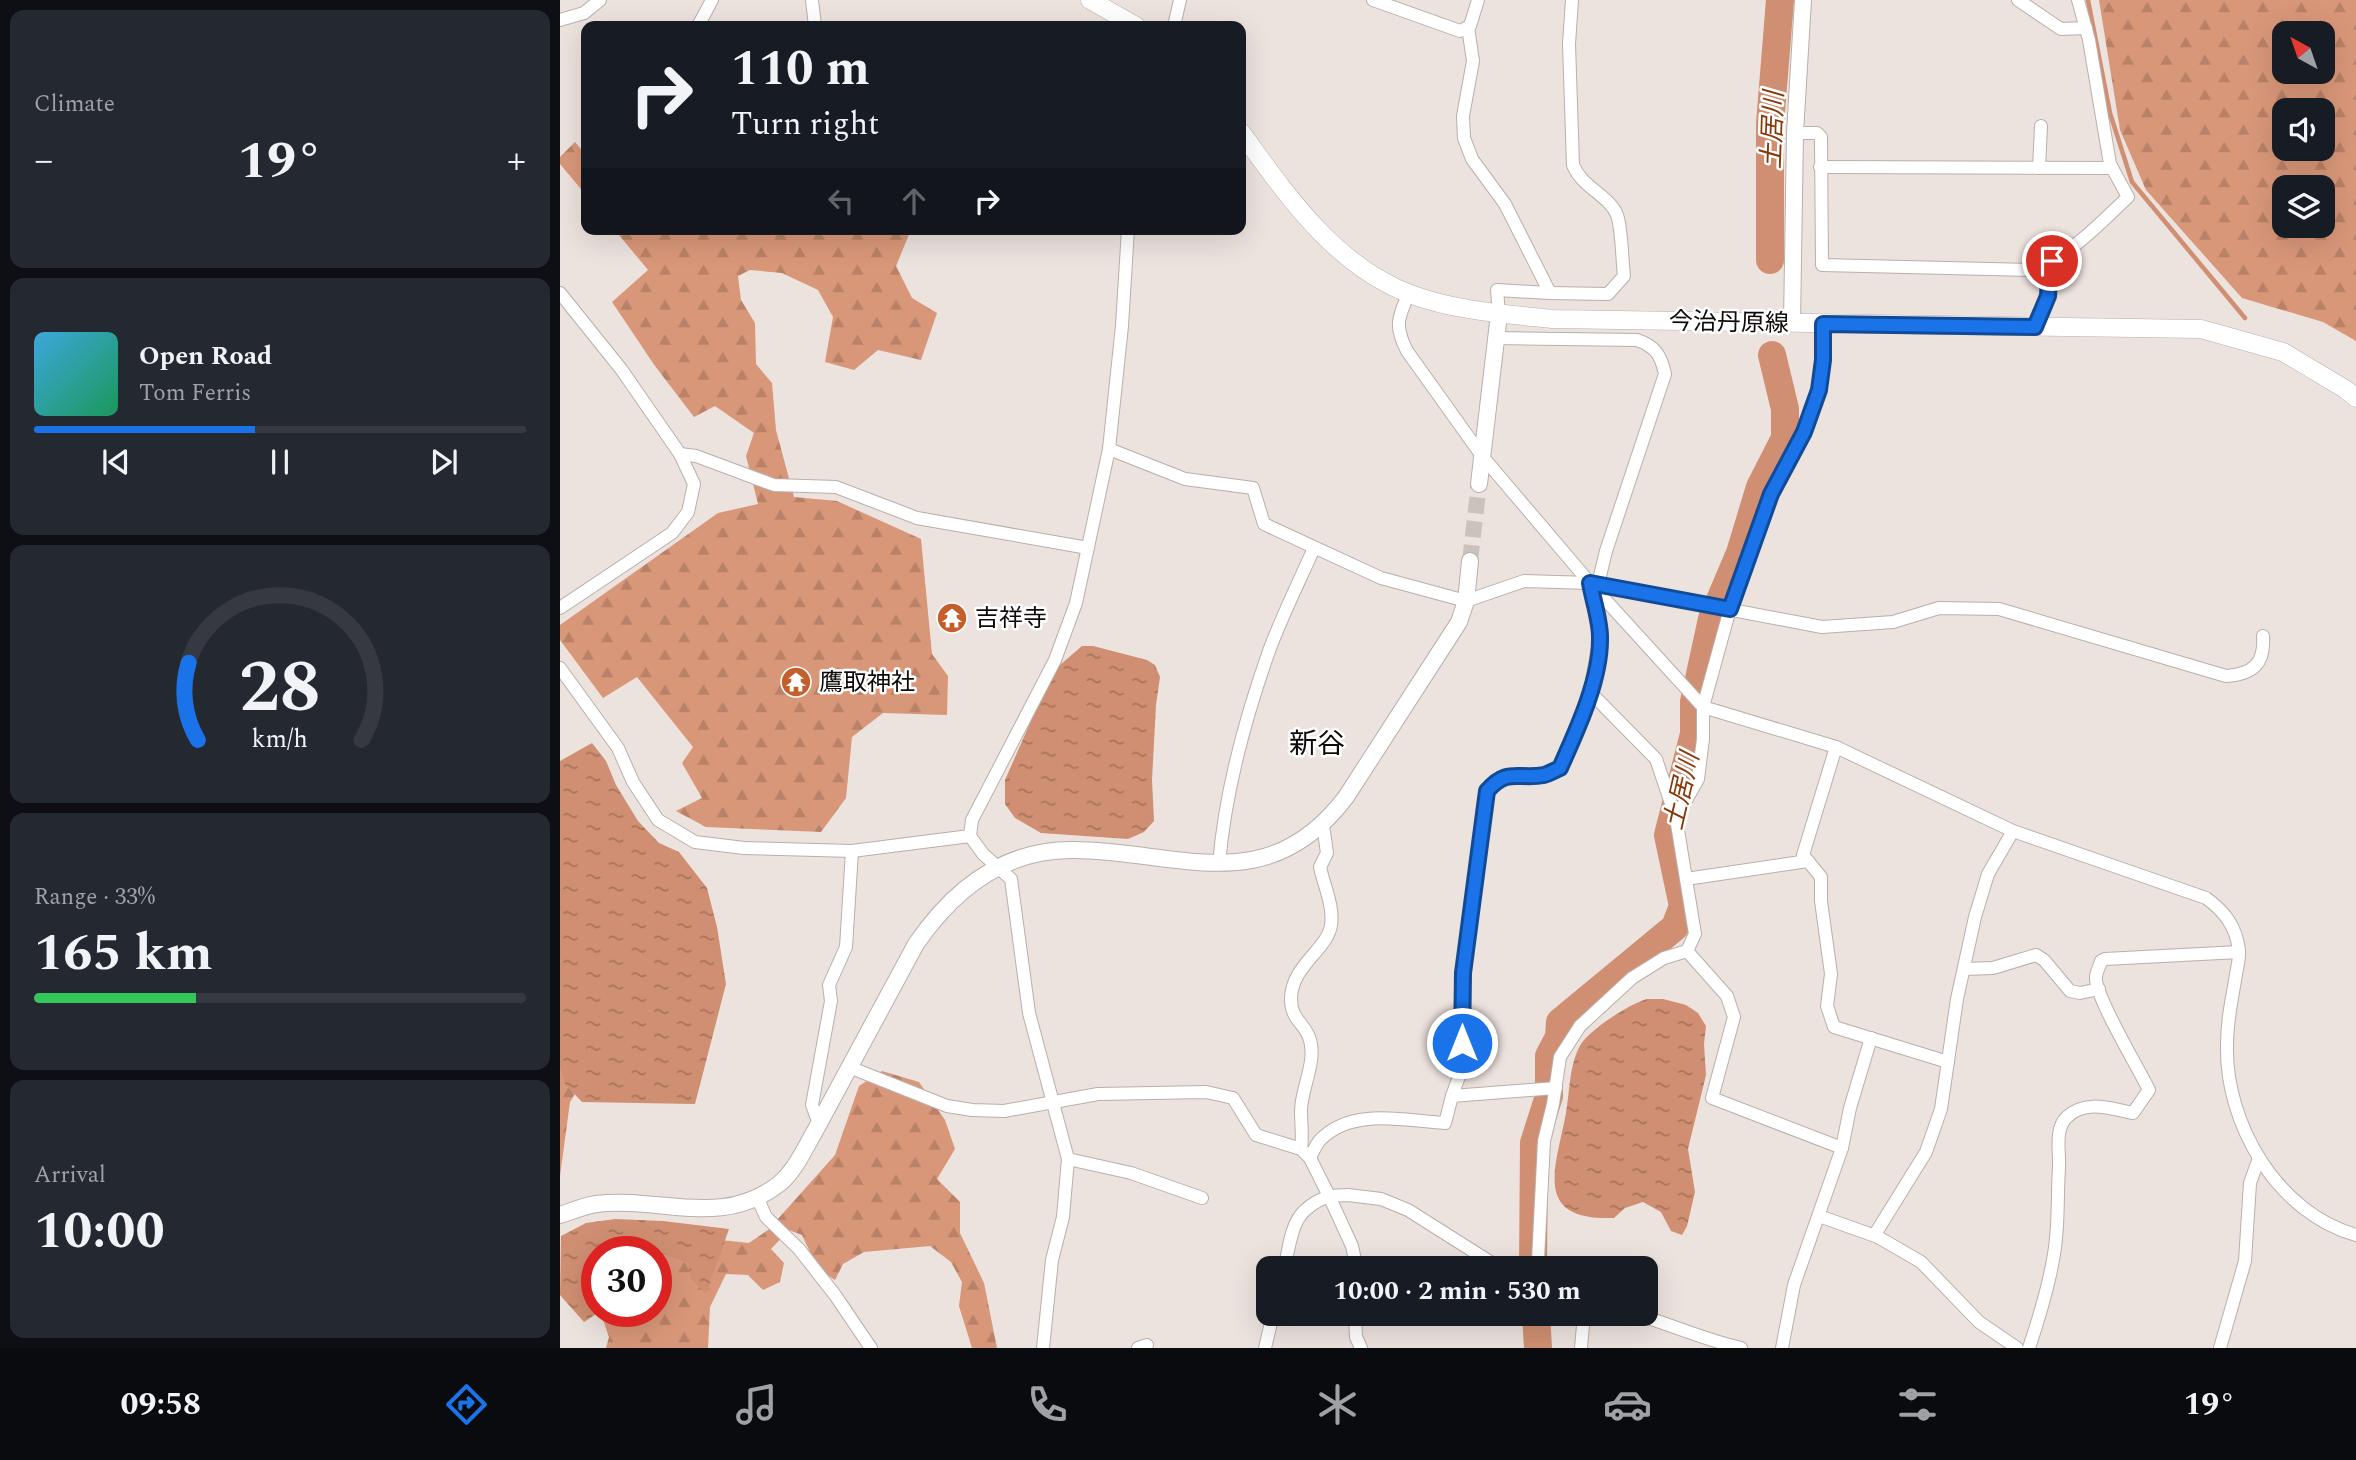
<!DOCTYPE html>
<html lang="en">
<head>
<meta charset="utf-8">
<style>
	body { margin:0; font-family:Spectral,"Noto Sans JP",serif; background:#242831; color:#f1f3f6; height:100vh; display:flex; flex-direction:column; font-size:26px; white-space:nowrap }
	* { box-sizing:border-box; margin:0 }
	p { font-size:23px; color:#9ea1a6 }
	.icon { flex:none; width:38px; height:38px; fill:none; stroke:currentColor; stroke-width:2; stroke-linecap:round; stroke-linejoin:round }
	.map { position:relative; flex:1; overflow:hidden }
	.side { display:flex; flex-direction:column; gap:10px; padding:10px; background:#0d0f14; width:560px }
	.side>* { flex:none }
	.top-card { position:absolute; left:21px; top:21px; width:665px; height:214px; border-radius:14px; box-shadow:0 7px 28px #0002; background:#171b24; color:#f1f3f6; overflow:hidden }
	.needle { width:46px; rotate:320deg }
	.fabs { position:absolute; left:1712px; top:21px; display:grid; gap:14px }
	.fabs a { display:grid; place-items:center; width:63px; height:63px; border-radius:14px; background:#171b24; box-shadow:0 7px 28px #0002; font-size:35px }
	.speed { position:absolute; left:21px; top:1236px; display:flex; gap:14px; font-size:35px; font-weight:700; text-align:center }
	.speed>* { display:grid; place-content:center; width:91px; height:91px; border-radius:50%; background:#171b24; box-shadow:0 7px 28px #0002; line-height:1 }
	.speed .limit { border:10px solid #d22; background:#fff; color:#111 }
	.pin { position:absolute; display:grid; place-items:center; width:60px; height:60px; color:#fff; margin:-30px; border:4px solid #fff; border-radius:50%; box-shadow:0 2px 7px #0007 }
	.me { position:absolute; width:77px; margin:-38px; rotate:0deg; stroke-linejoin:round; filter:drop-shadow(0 0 5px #0008) }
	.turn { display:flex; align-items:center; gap:24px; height:147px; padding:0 35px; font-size:32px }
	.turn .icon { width:91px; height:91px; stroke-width:2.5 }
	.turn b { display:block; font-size:49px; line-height:60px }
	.lanes { display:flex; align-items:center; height:66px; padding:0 35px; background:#0003; justify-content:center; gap:35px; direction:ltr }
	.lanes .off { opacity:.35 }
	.big { font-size:52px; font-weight:700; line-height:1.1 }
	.side .card { flex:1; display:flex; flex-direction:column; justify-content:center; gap:10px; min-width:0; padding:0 24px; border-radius:14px; background:#242831 }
	.side .dial { align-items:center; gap:0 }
	.dial svg { height:182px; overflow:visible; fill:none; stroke:#363941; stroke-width:7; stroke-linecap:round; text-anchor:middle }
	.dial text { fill:#f1f3f6; stroke:none }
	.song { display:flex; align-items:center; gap:21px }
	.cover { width:84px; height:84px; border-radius:10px; background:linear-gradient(135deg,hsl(200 70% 55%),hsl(150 70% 35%)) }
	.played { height:7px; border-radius:4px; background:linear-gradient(90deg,#1a73e8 45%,#363941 45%) }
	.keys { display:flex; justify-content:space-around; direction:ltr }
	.heat { display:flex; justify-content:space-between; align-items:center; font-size:38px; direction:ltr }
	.charge { height:10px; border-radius:5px; background:linear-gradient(90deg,#34c759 33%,#363941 0) }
	.trip { position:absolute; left:696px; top:1256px; width:402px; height:70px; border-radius:14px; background:#171b24; box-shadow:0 7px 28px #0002; font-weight:700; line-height:70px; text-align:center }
	.tab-bar { display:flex; height:112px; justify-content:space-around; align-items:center; background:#090b0e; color:#9ea1a6 }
	.tab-bar .icon { width:49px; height:49px }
	.tab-bar .current { color:#1a73e8 }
	.tab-bar b { font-size:32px; color:#f1f3f6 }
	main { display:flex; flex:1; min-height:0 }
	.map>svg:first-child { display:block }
	.forest { fill:url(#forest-firs); fill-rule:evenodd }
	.water { fill:url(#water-ripples) }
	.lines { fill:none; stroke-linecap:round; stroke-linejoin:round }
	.stream { stroke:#d08f72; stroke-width:4.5 }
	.river { stroke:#d08f72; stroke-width:28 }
	.tertiary-tunnel { stroke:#cbc2be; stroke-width:16; stroke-dasharray:16 8; stroke-linecap:butt }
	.minor-casing { stroke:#b9afab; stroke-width:14 }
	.tertiary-casing { stroke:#b9afab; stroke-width:18 }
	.secondary-casing { stroke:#b9afab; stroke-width:19 }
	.minor { stroke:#fff; stroke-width:12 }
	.tertiary { stroke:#fff; stroke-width:16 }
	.secondary { stroke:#fff; stroke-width:18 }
	.route-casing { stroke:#114b97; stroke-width:18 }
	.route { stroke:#1a73e8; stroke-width:12 }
	.labels { text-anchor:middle; stroke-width:5; stroke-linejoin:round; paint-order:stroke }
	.street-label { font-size:24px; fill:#0e0a09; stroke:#fff }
	.poi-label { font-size:24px; fill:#0e0a09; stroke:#fff; text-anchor:start }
	.water-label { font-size:26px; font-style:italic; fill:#87390a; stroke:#fff }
	.quarter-label { font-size:28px; fill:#0e0a09; stroke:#fff }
</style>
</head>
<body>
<main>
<section class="side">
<div class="card"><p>Climate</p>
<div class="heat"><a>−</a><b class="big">19°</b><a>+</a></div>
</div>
<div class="card">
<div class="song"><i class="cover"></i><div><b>Open Road</b><p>Tom Ferris</p></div></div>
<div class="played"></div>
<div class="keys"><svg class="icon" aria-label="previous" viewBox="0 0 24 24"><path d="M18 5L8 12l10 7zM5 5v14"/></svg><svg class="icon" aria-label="pause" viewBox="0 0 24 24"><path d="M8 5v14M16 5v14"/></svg><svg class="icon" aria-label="next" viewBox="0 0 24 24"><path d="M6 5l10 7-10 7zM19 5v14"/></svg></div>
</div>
<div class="card dial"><svg viewBox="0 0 100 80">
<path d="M14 69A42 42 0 1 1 86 69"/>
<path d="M14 69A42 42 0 0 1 10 35" stroke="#1a73e8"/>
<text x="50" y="56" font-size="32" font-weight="700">28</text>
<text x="50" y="72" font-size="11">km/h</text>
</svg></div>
<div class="card"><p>Range · 33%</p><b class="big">165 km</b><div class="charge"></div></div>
<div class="card"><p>Arrival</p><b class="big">10:00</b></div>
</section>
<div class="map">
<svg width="1796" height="1348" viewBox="0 0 1796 1348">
	<defs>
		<pattern id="forest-firs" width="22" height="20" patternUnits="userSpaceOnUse" patternTransform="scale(1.75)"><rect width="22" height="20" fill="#d99779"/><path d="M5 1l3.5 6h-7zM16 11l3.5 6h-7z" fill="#b98167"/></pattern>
		<pattern id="water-ripples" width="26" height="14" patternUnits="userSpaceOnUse" patternTransform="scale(1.75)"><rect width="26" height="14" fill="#d08f72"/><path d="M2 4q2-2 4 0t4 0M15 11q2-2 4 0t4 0" fill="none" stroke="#a7735c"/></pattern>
	</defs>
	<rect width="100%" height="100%" fill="#ece2de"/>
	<g class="forest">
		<path d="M1539 0H1796V341L1763 322 1682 298 1586 190 1560 130ZM1762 33V72H1724V33ZM1762 110V149H1724V110ZM1762 187V226H1724V187Z"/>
		<path d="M15 142 26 155V195L0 164V157Z"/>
		<path d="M54 229H356L350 232 336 266 352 298 377 313 361 360 318 350 294 370 265 362 273 317 258 290 222 273 190 270 178 276 181 300 195 323 196 364 212 383 216 430 234 497 277 501 361 539 372 654 388 676 387 715 323 713 292 737 286 798 261 832 146 827 116 811 142 798 122 763 133 747 77 677 43 698 0 640V625L158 513 198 504 186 456 194 433 155 406 134 417 95 366 52 302 88 270Z"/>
		<path d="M0 1013 29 1071 10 1102 0 1176Z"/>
		<path d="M322 1071 359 1082 385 1120 395 1149 377 1179 400 1202V1233L424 1283 437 1348H412L399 1306 402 1282 391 1262 370 1246 304 1252 283 1264 275 1280 258 1269 242 1235 229 1230 211 1249 224 1263 220 1282 203 1290 188 1275 166 1274 150 1307 148 1348H46L49 1337 40 1311H96V1251H81L161 1240 189 1243 208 1230 275 1155 299 1086Z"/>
	</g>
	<g class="water">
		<path d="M522 646H533L587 660 595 665 600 677 596 705 592 780 594 821 584 832 568 839 481 833 455 818 445 804V780L493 671Z"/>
		<path d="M32 743 46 761 56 785 78 821 99 843 119 852 147 888 157 927 166 984 135 1104 22 1102 5 1084 0 1065V761Z"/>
		<path d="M1087 999H1103L1126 1005 1138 1013 1146 1026 1144 1044 1146 1075 1128 1149 1135 1192 1127 1226 1122 1235 1111 1231 1101 1212 1083 1202 1065 1208 1054 1218C971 1221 996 1167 1006 1113 1010 1091 1009 1064 1021 1044 1031 1029 1069 1004 1087 999Z"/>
		<path d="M55 1219 103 1221 169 1229 146 1294 131 1279 128 1263 94 1250 37 1251V1311H41L24 1322 0 1295 1 1236 26 1223Z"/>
	</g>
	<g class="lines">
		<path class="stream" d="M1528 0 1550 113 1572 182 1685 318"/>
		<g class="river">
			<path d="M1210 260V124L1220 0"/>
			<path d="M973 1269 974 1143 989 1096V1056L999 1037 1000 1022 1115 927 1123 906 1108 835 1134 734V702L1152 619 1180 553 1200 487 1225 438V409L1212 355"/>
			<path d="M976 1314 978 1348"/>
		</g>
		<path class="tertiary-tunnel" d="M910 561 919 484"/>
		<g class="minor-casing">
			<g id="minor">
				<path d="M252 0 255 26"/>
				<path d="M813 0 900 31 910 26 918 0"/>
				<path d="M1458 0 1501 29 1526 28"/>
				<path d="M0 20 24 13 40 0"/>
				<path d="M138 26 152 0"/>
				<path d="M614 26 620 0"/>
				<path d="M908 27 913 61 903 116 904 138 912 159 945 204 990 293 937 290 939 314"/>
				<path d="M1235 133H1257L1261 137 1262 265 1471 270C1513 253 1535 228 1568 197L1550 164 1529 40 1518 0"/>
				<path d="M1260 167 1552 168"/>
				<path d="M1479 168 1481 126"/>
				<path d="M0 293 61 369 120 454 134 484 128 512 112 533 0 608"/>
				<path d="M849 293C838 318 834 326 847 351L922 456 1030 583 1262 627 1333 622 1379 608 1439 609 1666 676C1693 674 1705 664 1703 636"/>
				<path d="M990 293 1048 294 1064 276C1062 260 1062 229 1057 215 1049 195 1022 188 1013 165L1009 44 1012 0"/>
				<path d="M1475 327 1488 296 1490 262"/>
				<path d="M936 338 1077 340C1095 346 1101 355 1105 374L1046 551 1038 584"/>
				<path d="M549 449 625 479 693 488 704 524 821 578 906 601 964 581 1030 583 1143 707 1276 747 1453 831 1646 898C1664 911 1676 926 1679 950 1680 959 1676 971 1675 981 1671 1002 1667 1023 1667 1045 1665 1123 1717 1213 1796 1235"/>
				<path d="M120 454 136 456 214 485 276 487 357 518 528 548"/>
				<path d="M1031 584 1040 637 1030 692 1096 759 1116 818 1135 934 1127 951"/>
				<path d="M0 668 58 748 73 782 98 820 135 842 184 848 292 851 410 836"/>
				<path d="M1276 747 1243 855 1261 877V901L1271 974 1267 1006 1274 1027 1388 1062"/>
				<path d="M1116 818 1138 779 1143 739V707L1170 609 1211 494 1244 432 1259 390 1263 360V324"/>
				<path d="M1453 831 1428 874 1415 917 1397 999 1381 1109 1366 1152 1317 1231 1318 1237 1361 1262 1419 1322 1457 1348"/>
				<path d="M659 864C665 792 685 719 709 651 722 616 739 582 754 548"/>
				<path d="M1126 879 1248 861"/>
				<path d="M1127 951 1167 996 1174 1017 1152 1098 1282 1148 1234 1285 1222 1348"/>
				<path d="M1404 969 1433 968 1476 955 1484 960 1510 991 1520 993 1539 989"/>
				<path d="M289 1067 387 1106 412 1110 444 1111 538 1094 646 1092 673 1098 696 1135 741 1149 750 1158 769 1196 788 1195 821 1199 848 1210 935 1265 981 1262"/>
				<path d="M892 1096 902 1068 903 973 927 791C948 767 958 780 984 775 990 774 995 770 1000 768L1030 692"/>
				<path d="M259 1124 252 1105 271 1001 269 985 286 947 292 851"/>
				<path d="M1282 1148 1290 1108 1311 1038"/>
				<path d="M741 1149C743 1136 741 1125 741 1111 741 1088 758 1060 749 1037 743 1022 731 1019 731 999 731 966 768 949 771 925 774 906 764 886 760 867L767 853 763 825"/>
				<path d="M750 1158C753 1152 756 1144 761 1139 793 1107 846 1121 885 1123L892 1096 996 1088"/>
				<path d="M508 1159 571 1173 642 1198"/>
				<path d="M197 1197 206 1217 239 1249 275 1295 311 1348"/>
				<path d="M1259 1216 1318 1237"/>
				<path d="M724 1269C733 1232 730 1211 769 1196L792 1246 797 1269"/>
				<path d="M989 1269 978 1260 984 1141 993 1104 1000 1057 1020 1026 1072 978 1104 958 1127 951"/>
				<path d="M795 1314 796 1337 801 1348"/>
				<path d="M1076 1314C1112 1325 1145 1340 1181 1348"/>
				<path d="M483 1348 492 1260 503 1217 508 1159 469 1013 451 879 423 854 410 836 412 820 495 660 516 603 549 449 562 326 568 229"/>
				<path d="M578 1348 587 1345"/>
				<path d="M705 1348 713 1314"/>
				<path d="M1021 1348 1024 1314"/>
				<path d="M1469 1348C1479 1318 1489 1286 1494 1254 1499 1227 1497 1196 1499 1168 1500 1152 1494 1129 1507 1117 1526 1099 1551 1109 1573 1113L1589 1090C1579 1069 1534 995 1536 977 1536 972 1540 966 1541 961L1545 959 1679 952"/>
				<path d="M1660 1348 1685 1261 1690 1183 1699 1158"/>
			</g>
		</g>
		<g class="tertiary-casing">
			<g id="tertiary">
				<path d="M1232 323 1235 133 1243 0"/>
				<path d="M919 484 939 314"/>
				<path d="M0 1215C12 1211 24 1206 36 1204 100 1196 161 1229 219 1184 235 1171 245 1148 255 1131L356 944C393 890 444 849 514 850 620 851 707 901 786 797L899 622 906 601 910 561"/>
			</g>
		</g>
		<g class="secondary-casing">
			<g id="secondary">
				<path d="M530 0 576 26"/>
				<path d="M681 132C726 194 774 265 850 294 895 311 945 314 992 319L1641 329 1723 352 1785 389 1796 398"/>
			</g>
		</g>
		<use href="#minor" class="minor"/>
		<use href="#tertiary" class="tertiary"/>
		<use href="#secondary" class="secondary"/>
	</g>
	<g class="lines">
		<g class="route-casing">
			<path id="route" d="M902 1043 903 973 927 791C948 767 958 780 984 775 989 774 995 770 1000 768 1017 730 1041 679 1040 637 1040 620 1033 600 1030 583L1170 609 1211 494 1244 432 1259 390 1263 360V324L1475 327 1488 296 1490 262 1492 261"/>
		</g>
		<use href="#route" class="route"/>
	</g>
	<defs>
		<g id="temple-disc" transform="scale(1.575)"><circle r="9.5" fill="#c45f2b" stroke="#fff"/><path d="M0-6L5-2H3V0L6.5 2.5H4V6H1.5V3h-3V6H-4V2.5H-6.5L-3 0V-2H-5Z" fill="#fff"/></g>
	</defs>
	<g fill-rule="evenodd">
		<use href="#temple-disc" x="392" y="618"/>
		<use href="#temple-disc" x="236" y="682"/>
	</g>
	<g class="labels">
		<g class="street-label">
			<text transform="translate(1169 322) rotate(1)" y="8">今治丹原線</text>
		</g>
		<g class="poi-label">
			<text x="415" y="626">吉祥寺</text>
			<text x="259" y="690">鷹取神社</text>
		</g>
		<g class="water-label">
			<text transform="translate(1212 130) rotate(-88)" y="9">土居川</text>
			<text transform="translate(1121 791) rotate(-77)" y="9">土居川</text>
		</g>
		<g class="quarter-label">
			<text x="757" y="753">新谷</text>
		</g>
	</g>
</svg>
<div class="fabs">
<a><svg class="needle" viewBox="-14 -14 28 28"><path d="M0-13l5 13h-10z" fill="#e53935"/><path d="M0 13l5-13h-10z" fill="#9ea1a6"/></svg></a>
<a><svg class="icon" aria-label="sound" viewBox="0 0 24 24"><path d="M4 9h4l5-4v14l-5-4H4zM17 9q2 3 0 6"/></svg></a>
<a><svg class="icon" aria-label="layers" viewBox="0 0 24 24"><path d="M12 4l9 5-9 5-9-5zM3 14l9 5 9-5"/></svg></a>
</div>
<div class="speed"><div class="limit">30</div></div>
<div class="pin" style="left:1492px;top:261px;background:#d93025"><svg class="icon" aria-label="arrive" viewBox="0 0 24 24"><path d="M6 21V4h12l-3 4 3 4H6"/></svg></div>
<svg class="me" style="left:902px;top:1043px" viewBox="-20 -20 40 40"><circle r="17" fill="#1a73e8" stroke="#fff" stroke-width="3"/><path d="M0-11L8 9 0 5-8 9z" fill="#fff"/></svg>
<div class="trip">10:00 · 2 min · 530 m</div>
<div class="top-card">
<div class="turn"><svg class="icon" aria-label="right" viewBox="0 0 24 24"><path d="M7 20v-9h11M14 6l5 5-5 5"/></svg><div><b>110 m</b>Turn right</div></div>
<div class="lanes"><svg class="icon off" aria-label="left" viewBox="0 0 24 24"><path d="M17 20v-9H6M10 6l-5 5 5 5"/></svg><svg class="icon off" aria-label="ahead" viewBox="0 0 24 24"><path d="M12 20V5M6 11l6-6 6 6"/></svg><svg class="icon" aria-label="right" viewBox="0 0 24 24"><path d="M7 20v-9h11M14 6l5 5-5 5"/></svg></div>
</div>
</div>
</main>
<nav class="tab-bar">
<b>09:58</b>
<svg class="icon current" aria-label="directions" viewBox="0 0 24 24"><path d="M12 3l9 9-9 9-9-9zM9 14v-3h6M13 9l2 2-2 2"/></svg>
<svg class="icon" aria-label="music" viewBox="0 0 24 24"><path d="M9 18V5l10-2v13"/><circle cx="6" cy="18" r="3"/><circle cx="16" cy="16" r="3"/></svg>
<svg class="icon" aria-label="phone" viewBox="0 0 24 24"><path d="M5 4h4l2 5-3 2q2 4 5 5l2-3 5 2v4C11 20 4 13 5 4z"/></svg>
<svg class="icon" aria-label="climate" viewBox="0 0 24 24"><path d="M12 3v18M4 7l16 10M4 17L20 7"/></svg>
<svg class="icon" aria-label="car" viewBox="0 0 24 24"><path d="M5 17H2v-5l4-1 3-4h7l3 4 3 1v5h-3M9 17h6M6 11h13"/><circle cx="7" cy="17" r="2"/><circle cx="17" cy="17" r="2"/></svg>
<svg class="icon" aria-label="filters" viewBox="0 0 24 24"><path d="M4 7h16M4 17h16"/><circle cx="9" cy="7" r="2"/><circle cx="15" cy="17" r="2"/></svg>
<b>19°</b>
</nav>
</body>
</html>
